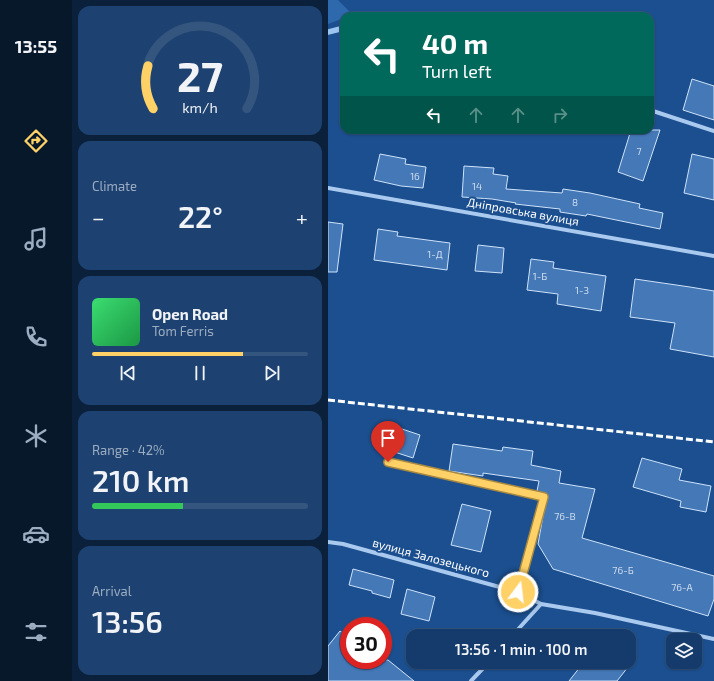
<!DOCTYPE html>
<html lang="en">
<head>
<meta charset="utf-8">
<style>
	body { margin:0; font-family:"Exo 2",sans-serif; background:#1d4271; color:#f1f3f6; height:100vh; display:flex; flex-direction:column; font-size:15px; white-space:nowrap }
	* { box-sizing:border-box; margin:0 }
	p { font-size:13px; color:#9dadc1 }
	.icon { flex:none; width:22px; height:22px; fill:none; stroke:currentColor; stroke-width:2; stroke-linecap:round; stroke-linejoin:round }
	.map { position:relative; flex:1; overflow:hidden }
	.side { display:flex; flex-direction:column; gap:6px; padding:6px; background:#0b203b; width:256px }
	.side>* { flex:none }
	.banner { position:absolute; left:12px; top:12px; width:314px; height:122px; border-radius:12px; box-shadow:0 1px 3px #0004,0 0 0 1px #33557e; background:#00695c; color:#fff; overflow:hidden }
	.buttons { position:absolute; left:338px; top:633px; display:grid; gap:8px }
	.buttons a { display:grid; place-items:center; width:36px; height:36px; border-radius:8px; background:#143b6b; box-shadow:0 1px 3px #0004,0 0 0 1px #33557e; font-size:20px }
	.speed { position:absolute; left:12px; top:617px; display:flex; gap:8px; font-size:20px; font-weight:700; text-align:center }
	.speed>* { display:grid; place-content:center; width:52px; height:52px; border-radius:50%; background:#143b6b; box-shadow:0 1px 3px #0004,0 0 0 1px #33557e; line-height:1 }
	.speed .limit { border:6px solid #d22; background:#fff; color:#111 }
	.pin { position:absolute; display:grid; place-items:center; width:34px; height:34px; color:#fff; margin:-41px -17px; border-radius:50% 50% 50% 0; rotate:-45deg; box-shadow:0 0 4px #0007 }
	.pin .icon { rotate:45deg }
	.me { position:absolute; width:44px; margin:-22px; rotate:15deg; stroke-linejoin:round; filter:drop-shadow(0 0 3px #0008) }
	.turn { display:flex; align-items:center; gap:14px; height:84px; padding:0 16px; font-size:18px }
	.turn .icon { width:52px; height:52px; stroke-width:2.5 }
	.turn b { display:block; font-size:28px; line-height:34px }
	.lanes { display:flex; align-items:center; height:38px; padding:0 16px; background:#0003; justify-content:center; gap:20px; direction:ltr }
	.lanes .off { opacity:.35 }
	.big { font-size:30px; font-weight:600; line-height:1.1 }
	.side .widget { flex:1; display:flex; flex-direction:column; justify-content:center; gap:6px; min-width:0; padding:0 14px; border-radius:12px; background:#1d4271 }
	.side .dial { align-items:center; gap:0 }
	.dial svg { height:104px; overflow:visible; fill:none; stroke:#33557e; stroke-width:7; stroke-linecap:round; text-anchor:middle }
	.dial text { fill:#f1f3f6; stroke:none }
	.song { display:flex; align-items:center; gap:12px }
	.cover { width:48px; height:48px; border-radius:6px; background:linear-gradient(135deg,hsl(140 70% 55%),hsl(140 70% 35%)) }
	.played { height:4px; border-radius:2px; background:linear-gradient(90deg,#ffd166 70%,#33557e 70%) }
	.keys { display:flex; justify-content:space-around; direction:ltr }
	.heat { display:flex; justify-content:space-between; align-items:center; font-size:22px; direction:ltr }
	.charge { height:6px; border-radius:3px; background:linear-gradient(90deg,#34c759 42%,#33557e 0) }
	.trip { position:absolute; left:78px; top:629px; width:230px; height:40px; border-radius:12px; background:#143b6b; box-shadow:0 1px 3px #0004,0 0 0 1px #33557e; font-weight:600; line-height:40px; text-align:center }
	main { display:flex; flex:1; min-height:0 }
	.menu { display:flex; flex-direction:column; width:72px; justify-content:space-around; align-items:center; background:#08182b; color:#9dadc1 }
	.menu .icon { width:28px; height:28px }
	.menu .active { color:#ffd166 }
	.menu b { font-size:18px; color:#f1f3f6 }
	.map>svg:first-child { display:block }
	.green { fill:#2e69ad }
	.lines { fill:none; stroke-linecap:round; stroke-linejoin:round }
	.stream { stroke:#9cc4f0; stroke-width:5.5 }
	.building { fill:#4478b7; stroke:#cfe3fa }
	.minor { stroke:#a9c9ee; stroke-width:4 }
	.rail { stroke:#fff; stroke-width:3; stroke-dasharray:7 3; stroke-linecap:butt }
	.route-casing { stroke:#a68842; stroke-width:10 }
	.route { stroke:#ffd166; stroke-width:7 }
	.labels { text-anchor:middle; stroke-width:4; stroke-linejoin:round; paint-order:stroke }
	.number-label { font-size:10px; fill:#d0dded }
	.street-label { font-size:12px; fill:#fff; stroke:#1b4f8f }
</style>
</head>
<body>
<main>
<nav class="menu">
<b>13:55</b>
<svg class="icon active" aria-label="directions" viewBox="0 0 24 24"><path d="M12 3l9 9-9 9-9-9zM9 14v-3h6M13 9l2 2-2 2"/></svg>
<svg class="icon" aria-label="music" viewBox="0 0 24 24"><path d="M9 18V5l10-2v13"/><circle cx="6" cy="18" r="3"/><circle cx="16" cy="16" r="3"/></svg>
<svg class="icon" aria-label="phone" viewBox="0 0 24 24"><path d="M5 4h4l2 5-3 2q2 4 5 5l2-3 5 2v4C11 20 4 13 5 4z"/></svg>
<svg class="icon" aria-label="climate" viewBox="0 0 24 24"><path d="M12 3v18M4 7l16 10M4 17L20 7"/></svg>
<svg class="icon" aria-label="car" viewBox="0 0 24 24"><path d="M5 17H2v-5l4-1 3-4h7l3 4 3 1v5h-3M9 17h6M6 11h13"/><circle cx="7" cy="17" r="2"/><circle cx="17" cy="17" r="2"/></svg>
<svg class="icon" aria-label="filters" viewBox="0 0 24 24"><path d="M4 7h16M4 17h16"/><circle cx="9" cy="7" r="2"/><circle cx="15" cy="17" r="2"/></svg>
</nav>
<section class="side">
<div class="widget dial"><svg viewBox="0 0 100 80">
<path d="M14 69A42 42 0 1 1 86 69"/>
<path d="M14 69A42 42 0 0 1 10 36" stroke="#ffd166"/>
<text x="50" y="56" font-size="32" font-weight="700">27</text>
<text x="50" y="72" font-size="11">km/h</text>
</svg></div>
<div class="widget"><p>Climate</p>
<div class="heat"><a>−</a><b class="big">22°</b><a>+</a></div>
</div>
<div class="widget">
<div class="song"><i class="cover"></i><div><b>Open Road</b><p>Tom Ferris</p></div></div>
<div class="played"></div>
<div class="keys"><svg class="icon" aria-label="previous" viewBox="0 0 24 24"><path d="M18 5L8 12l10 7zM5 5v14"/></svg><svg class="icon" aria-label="pause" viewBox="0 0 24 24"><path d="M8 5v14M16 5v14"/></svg><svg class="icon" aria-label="next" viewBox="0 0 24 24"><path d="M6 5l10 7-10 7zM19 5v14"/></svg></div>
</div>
<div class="widget"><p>Range · 42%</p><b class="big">210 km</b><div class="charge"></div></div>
<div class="widget"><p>Arrival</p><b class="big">13:56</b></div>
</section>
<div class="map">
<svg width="386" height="681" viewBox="0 0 386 681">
	<rect width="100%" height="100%" fill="#1b4f8f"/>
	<path class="green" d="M0 0H10L24 14 19 16H16V18L0 24Z"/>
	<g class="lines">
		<path class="stream" d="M0 32 16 28"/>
	</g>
	<g class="building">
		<path d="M364 79 386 86V120L355 110Z"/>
		<path d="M303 130H332L315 181 290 172Z"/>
		<path d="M52 154 78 159 77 164 98 167 95 188 73 186 46 180Z"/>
		<path d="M364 154 386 159V200L356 193Z"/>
		<path d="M136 166 166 168 165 174 180 176 178 189 234 193 235 189 262 193 312 204 311 208 335 213 332 229 259 214 258 216 232 212V209L187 204 188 203 164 199 134 197Z"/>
		<path d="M0 222 15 224 9 272H0Z"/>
		<path d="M50 229 70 232 69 236 122 243 119 270 46 260Z"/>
		<path d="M150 245 176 248 174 273 147 271Z"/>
		<path d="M203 259 226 262 225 268 278 276 273 311 229 304 230 294 199 290Z"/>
		<path d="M307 279 362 287 386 291V357L342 349 347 323 302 317Z"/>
		<path d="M56 423 92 435 85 458 48 446Z"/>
		<path d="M125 444 174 451 175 447 205 451 203 465 233 471 231 483 267 489 254 538 386 576V599L380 616 225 569 210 544 215 516 219 498 218 494 209 491 211 481 155 473V476L121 471Z"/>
		<path d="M314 458 354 469 351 480 383 486 378 512 352 507 353 501 305 487Z"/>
		<path d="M134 504 163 511 153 552 123 545Z"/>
		<path d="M25 569 66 580 62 598 44 593V591L21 585Z"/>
		<path d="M79 589 107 597 101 621 73 614Z"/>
		<path d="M12 631 21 638V660H60L86 681H0V646Z"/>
		<path d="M256 662H304L289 681H241Z"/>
	</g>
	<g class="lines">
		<g class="minor">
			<path d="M322 110 386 131"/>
			<path d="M0 188 386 256"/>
			<path d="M60 462 216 497 190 592"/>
			<path d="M0 542 15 544 190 592 213 604 267 613 386 639"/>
			<path d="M184 636 213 604"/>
			<path d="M143 681 161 662"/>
		</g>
		<path class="rail" d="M0 400 386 442"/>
	</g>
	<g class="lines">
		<g class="route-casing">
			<path id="route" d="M60 462 216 497 190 592"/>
		</g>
		<use href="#route" class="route"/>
	</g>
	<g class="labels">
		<g class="number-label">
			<text x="311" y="155">7</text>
			<text x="87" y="180">16</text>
			<text x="149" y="190">14</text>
			<text x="247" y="206">8</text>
			<text x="107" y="258">1-Д</text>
			<text x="212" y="280">1-Б</text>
			<text x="254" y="294">1-З</text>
			<text x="237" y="520">76-В</text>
			<text x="295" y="574">76-Б</text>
			<text x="354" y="591">76-А</text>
		</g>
		<g class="street-label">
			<text transform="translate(195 212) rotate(10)" y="4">Дніпровська вулиця</text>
			<text transform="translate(103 558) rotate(15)" y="4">вулиця Залозецького</text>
		</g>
	</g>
</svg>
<div class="buttons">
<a><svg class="icon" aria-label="layers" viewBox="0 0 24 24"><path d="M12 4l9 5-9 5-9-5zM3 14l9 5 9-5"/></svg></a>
</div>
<div class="speed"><div class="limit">30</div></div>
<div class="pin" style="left:60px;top:462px;background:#d93025"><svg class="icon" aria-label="arrive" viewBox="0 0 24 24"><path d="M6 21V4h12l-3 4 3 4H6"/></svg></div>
<svg class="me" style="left:190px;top:592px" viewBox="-20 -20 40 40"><circle r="17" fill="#ffd166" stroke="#fff" stroke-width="3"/><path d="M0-11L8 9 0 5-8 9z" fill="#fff"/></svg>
<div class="trip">13:56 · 1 min · 100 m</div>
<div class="banner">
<div class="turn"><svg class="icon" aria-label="left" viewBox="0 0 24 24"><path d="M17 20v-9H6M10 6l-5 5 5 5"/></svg><div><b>40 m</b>Turn left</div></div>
<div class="lanes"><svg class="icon" aria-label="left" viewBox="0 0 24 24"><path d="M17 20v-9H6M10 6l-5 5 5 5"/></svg><svg class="icon off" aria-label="ahead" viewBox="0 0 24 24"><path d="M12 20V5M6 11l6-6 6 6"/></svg><svg class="icon off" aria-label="ahead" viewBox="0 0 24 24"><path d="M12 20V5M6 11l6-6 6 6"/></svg><svg class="icon off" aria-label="right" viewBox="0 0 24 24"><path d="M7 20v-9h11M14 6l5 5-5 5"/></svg></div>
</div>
</div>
</main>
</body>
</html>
